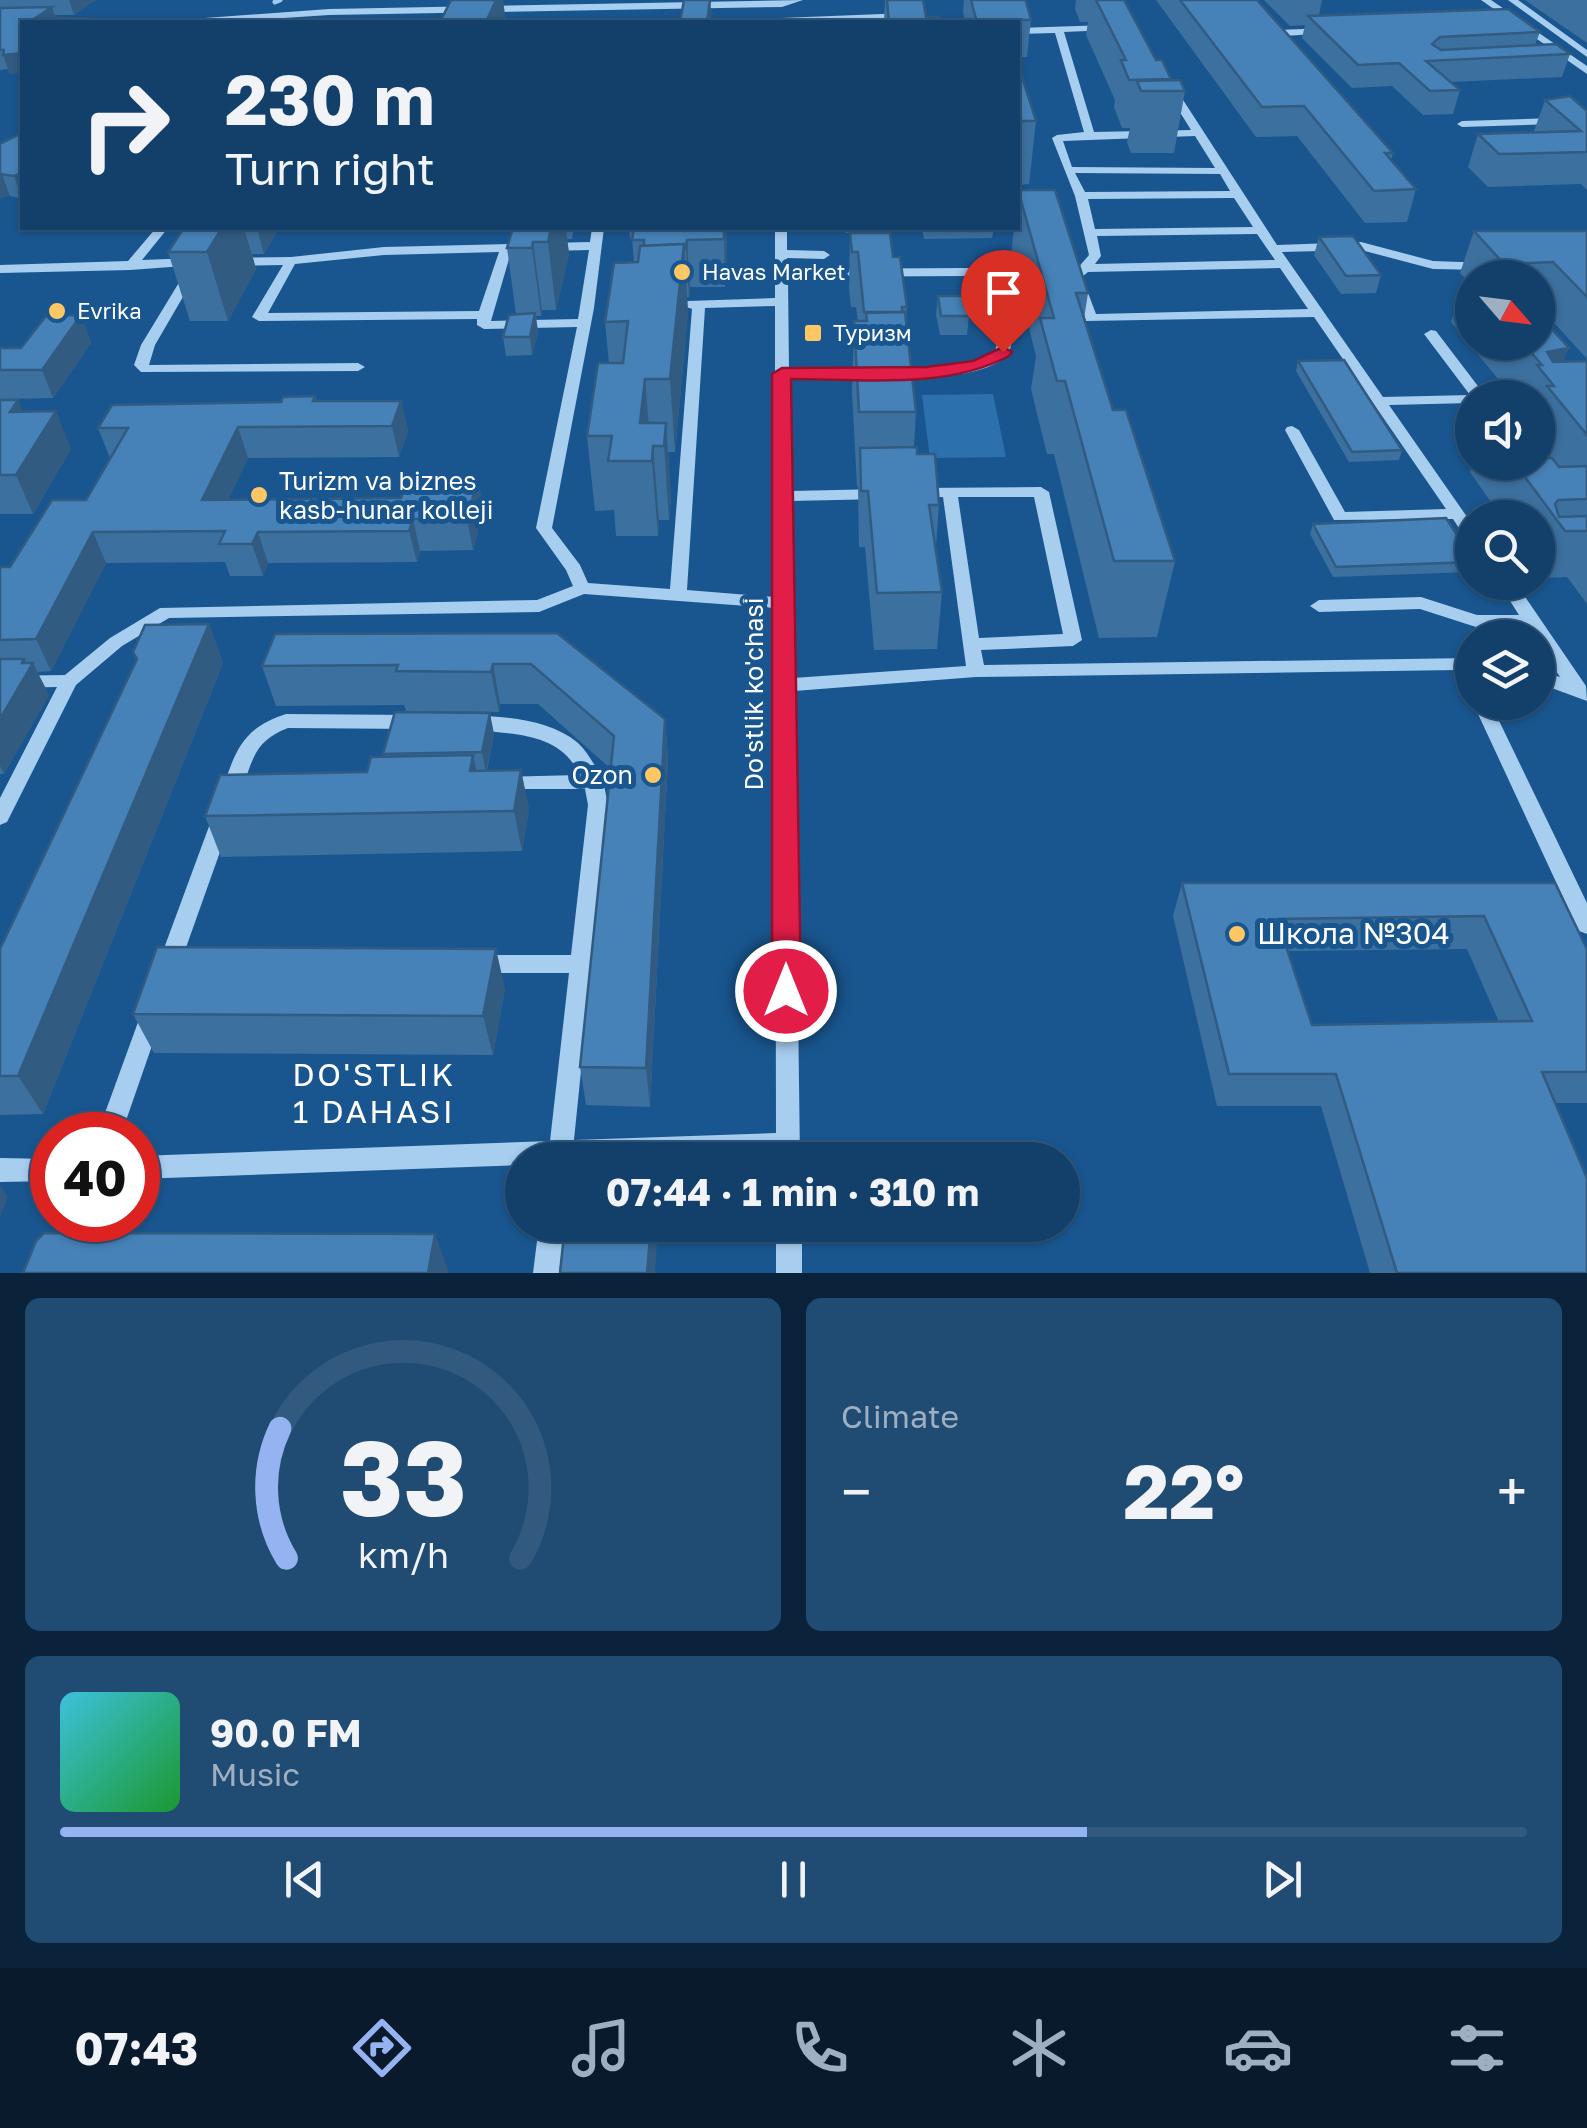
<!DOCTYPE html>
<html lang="en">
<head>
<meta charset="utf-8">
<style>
	body { margin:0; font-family:"Golos Text",sans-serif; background:#204b73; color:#f1f3f6; height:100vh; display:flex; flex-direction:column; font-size:38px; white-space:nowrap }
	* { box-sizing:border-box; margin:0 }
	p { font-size:32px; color:#9dafc1 }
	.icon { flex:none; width:55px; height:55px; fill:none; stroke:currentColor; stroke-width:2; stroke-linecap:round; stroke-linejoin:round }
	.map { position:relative; height:1273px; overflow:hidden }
	.panel { display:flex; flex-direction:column; gap:25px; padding:25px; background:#0a233b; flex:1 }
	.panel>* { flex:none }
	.guide { position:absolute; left:20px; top:20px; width:1000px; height:210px; border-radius:0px; box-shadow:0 2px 8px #0004,0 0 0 2px #32597e; background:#13406b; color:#f1f3f6; overflow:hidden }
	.needle { width:65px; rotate:118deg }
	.fabs { position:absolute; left:1455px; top:260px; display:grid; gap:20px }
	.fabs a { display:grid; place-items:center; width:100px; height:100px; border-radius:50%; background:#13406b; box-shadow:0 2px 8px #0004,0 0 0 2px #32597e; font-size:50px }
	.speed { position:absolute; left:30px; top:1112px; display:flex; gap:20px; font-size:50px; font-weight:700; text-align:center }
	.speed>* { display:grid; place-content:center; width:130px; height:130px; border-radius:50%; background:#13406b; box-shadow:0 2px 8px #0004,0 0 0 2px #32597e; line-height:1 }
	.speed .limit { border:15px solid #d22; background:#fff; color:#111 }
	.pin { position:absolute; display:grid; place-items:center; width:85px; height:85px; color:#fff; margin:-102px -42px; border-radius:50% 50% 50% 0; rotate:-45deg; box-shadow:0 0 10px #0007 }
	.pin .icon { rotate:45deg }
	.me { position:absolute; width:110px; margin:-55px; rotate:0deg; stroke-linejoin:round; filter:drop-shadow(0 0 8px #0008) }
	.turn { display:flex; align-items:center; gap:35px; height:210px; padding:0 40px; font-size:45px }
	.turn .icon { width:130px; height:130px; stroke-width:2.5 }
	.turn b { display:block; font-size:70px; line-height:85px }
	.big { font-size:75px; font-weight:700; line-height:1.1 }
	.panel .card { flex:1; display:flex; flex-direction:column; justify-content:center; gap:15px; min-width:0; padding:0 35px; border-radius:15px; background:#204b73 }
	.panel .dial { align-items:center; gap:0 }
	.dial svg { height:260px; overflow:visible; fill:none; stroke:#32597e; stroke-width:7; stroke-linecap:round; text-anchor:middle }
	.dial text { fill:#f1f3f6; stroke:none }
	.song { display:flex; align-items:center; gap:30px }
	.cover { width:120px; height:120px; border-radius:15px; background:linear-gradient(135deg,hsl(190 70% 55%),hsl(130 70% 35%)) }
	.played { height:10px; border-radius:5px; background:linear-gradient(90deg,#95b2f1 70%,#32597e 70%) }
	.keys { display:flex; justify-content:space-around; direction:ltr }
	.heat { display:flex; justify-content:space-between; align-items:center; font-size:55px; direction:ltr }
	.panel .tiles { flex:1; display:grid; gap:25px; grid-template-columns:1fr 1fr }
	.card:last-child { grid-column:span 2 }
	.trip { position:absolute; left:505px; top:1142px; width:575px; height:100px; border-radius:50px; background:#13406b; box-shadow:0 2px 8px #0004,0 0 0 2px #32597e; font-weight:700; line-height:100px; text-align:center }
	.dock { display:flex; height:160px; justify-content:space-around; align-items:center; background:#081a2b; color:#9dafc1 }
	.dock .icon { width:70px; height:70px }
	.dock .on { color:#95b2f1 }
	.dock b { font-size:45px; color:#f1f3f6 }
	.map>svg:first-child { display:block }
	.green { fill:#2c70ad }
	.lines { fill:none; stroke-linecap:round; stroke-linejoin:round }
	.stream { stroke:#99c9f1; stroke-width:5 }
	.minor { fill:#a7cdef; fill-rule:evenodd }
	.wall { fill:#3c709e; fill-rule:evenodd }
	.shaded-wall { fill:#315b81 }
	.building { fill:#4682b8; stroke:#315b81; stroke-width:2.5; fill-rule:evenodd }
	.route { fill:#e11d48; stroke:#92132f; stroke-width:2.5 }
	.poi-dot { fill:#ffc764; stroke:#19568f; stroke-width:4 }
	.labels { text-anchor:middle; stroke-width:10; stroke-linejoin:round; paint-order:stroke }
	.far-poi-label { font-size:22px; fill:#fff; stroke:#19568f; text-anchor:start }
	.poi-label { font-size:25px; fill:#fff; stroke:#19568f; text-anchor:start }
	.street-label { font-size:25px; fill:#fff; stroke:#19568f }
	.near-poi-label { font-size:30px; fill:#fff; stroke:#19568f; text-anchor:start }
	.near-neighbourhood-label { font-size:32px; letter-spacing:2.5px; fill:#fff; stroke:#19568f }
</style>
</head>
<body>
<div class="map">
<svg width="1587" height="1273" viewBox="0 0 1587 1273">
	<rect width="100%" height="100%" fill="#19568f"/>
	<path class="green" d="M993 394 1006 457 930 458 922 395Z"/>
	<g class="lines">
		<path class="stream" d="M275 2 280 0"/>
		<g class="minor">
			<path d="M803 0 782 7 329 15 222 22H186L191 19 329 9Z"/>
			<path d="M908 0H916L921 15 907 19 776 21 781 18 907 13 913 12Z"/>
			<path d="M1481 0H1491L1587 66V74Z"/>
			<path d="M1508 0H1518L1587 50V57Z"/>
			<path d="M1107 25 1112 28 1110 30 1064 32 1094 132 1191 130 1165 88 1174 86 1277 245 1361 242 1433 261 1489 263 1491 266 1485 270 1433 269 1361 250 1282 252 1383 397 1470 395 1424 334 1431 330 1436 331 1487 398H1472V403L1389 405 1472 524V540L1466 539 1453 519 1334 520 1285 430 1287 427 1292 426 1299 430 1345 512 1446 509 1314 317 1086 321 1070 277 1089 255 1075 196 1052 138 1057 135 1084 132 1055 33 1018 34V28ZM1195 136 1215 168 1072 167 1063 141ZM1075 173 1220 174 1230 191 1085 192ZM1234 198 1253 227 1095 229 1088 199ZM1257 234 1275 260 1095 264 1101 256 1097 236ZM1280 268 1308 309 1096 314 1082 277 1088 272Z"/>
			<path d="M1327 28 1330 29V33L1284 36 1291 45 1286 48 1273 33 1278 30Z"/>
			<path d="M1587 117V123L1462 127 1457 124 1462 121Z"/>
			<path d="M156 228H168L142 260 194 258 198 259V265L130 270 0 273V265L128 261Z"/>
			<path d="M592 228H604L594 308 552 528 580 565 588 583 670 589 692 309 681 305 688 301 775 298V228H787V250L824 251 830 255 824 259 787 258 788 269 967 268 991 273C1004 288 1006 305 1009 323 1011 336 1015 350 1003 359 968 387 836 379 789 378L791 491 882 489 890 494 882 499 791 501 793 678 966 666 943 497 918 498 910 493 918 488 1041 487 1049 492 1082 640 1073 646 981 650 984 665 1472 658V690L1466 688 1457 670 976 677 794 691 800 1160H776V1156L663 1160H522V1165L138 1179V1156L550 1141 569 973H477L469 970 466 964 469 958 477 955H571L588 805 585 789H494L491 784 494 779 501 777 580 775C557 727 506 737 463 727L461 722 463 717 470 715C506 717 549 719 578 743 590 754 596 770 606 782L604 785 608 805 574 1140 776 1133 775 608 584 594 539 612 169 618 122 646 76 685 7 822 0 825V798L57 687 0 688V676L65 675 110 638 160 608 537 600 573 586 566 570 536 528 577 327 484 329 477 325V319L259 321 252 317 283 265 230 266 224 262 230 258 291 257 384 247 590 242ZM589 250 578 319 491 321 511 252ZM499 252 479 311 268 313 295 264 384 255ZM967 276 983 279C995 296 1003 334 994 353 942 380 847 371 789 370L788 277ZM775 306V597L687 590 705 308ZM958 497H1034L1063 634 979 638Z"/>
			<path d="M192 267 198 271 155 345 149 365 358 363 365 367 358 371 141 372 134 365 141 345 186 271Z"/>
			<path d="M1498 582H1515L1586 686 1587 701 1538 683V671L1560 677 1538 643V638H1534L1527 627H1476L1420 609 1319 612 1310 606 1319 600 1421 597 1477 615H1519Z"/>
			<path d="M1472 701 1490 702 1587 903V934L1579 931 1576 925Z"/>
			<path d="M286 714 414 715 421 717 423 722 421 727 414 729 288 728C248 743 253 768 237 801H223L220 796C235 754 239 729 286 714Z"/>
			<path d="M221 813 228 816 231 821 178 970 175 977 167 979 159 977 156 970 211 821 214 816Z"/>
			<path d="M152 1004 160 1007 163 1014 121 1135H97L141 1014 144 1007Z"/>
			<path d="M0 1158 52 1159V1181L0 1182Z"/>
			<path d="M62 1220H88L65 1273H39Z"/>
			<path d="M539 1225H565L559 1273H533Z"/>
			<rect x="776" y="1225" width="26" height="48"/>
		</g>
	</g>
	<g class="wall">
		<path d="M0 0H96L74 15H55L56 18 92 19 93 22H22L10 74 8 69 0 70Z"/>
		<path d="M885 0H923L926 17 940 22H884Z"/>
		<path d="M964 0H1024L1031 20 1027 57H1018V22H965L963 11Z"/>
		<path d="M1076 0H1124L1156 60 1171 80 1185 91 1174 153H1131L1127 142 1130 128H1122L1114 107 1115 100 1086 35 1088 22H1080L1075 9Z"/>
		<path d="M1156 0H1257L1393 153 1391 160 1416 189 1407 222 1365 223 1297 136 1256 137Z"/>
		<path d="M1264 0H1322L1319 15 1540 32 1535 45 1570 54 1562 77 1451 82 1460 90 1453 114 1423 115 1392 86 1352 88 1302 38 1305 25 1290 26Z"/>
		<path d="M1525 0H1587V43Z"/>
		<path d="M1018 64 1036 121 1029 184 1018 185Z"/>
		<path d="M1545 100 1587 111V190L1581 184 1488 187 1468 167 1478 134 1535 132 1534 131Z"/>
		<path d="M22 133V199L10 196 0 198V144Z"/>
		<path d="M1018 190 1088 293 1084 319 1113 410 1175 561 1157 637 1099 638 1054 454H1047L1031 389 1036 356 1011 256 1014 228H1018Z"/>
		<path d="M184 228H279L264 254H252L256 269 228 321H190L168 252Z"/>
		<path d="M513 228H574L572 239H567L569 254 556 310H542L541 316H536L538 332 532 355 506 356 503 337 516 314 507 248Z"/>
		<path d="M629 228H726L727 258 725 287H690L689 297H687L688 313 675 452H668L671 497 669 520H659L658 536H616L614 510 595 511 587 436 609 363 605 322 634 262 632 238H630Z"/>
		<path d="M845 228H886V233H846Z"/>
		<path d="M922 228H994L992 238 924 239Z"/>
		<path d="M1474 231H1587V359L1538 305V278H1472V342H1538L1569 348 1563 361H1587V604L1567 577 1544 578 1538 569V518H1502L1470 472 1473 462H1538V459L1550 458 1538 442V398H1514L1451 322 1466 279 1460 273Z"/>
		<path d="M850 233 893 257 907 307 906 324 916 412 914 447 939 505 936 546 942 592 937 649 874 650 865 547H859L858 486H857L852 393 854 321H858L856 307H851L849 287Z"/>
		<path d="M1319 237 1381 275 1376 293 1341 294 1314 255Z"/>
		<path d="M938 296 969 316 967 335H940L936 315Z"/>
		<path d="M81 315 91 343 53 398 0 399V348H21Z"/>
		<path d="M1298 361 1402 450 1399 460 1349 462 1296 371Z"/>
		<path d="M315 396 316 401H401L408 431 399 457 248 458 228 500 484 508 473 550 420 551 417 562 268 563 263 576H230L225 562 106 563 51 671 37 672 49 695 4 774H0V567H10L86 500 110 458 98 428Z"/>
		<path d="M0 400 23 412 71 449 33 514H0Z"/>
		<path d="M1313 524 1472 558V567L1471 572 1333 577 1310 534Z"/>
		<path d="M209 624 223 663 43 1114 0 1115V949L136 660 133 652Z"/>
		<path d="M557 633 665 719 668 759 650 1107 586 1105 580 1067 611 769 538 704H500L499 712 406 711 404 705 276 706 262 666Z"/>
		<path d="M494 734 487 771 521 770 529 810 522 851 221 857 205 816 367 772 384 756 383 754Z"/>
		<path d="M1182 883H1555L1587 949V1103H1555L1587 1273H1370L1321 1106H1217L1173 916ZM1467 949 1499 1022 1312 1025 1288 951Z"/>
		<path d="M505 989 493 1055 154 1053 133 1014Z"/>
	</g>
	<g class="shaded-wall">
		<path d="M69 0H96L74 15Z"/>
		<path d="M496 0H503L506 22H486Z"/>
		<path d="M710 0 712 22H707Z"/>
		<path d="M52 7 57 22 37 17Z"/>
		<path d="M22 53V73L10 74 3 55Z"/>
		<path d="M21 173 22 178V198L14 176Z"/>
		<path d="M0 174H2L10 196 0 198Z"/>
		<path d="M222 228H244L256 269 228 321 207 252Z"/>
		<path d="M257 228H279L264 254Z"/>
		<path d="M551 228H566L569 254 556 310 548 242Z"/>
		<path d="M724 228H726L727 258 725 287Z"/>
		<path d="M687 240 690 287 689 297 686 249Z"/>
		<path d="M533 242 542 310 541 316 532 248Z"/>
		<path d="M684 244 688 313 675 452 670 379Z"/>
		<path d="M535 313 538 332 532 355 530 337Z"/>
		<path d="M81 315 91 343 53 398 42 370Z"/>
		<path d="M1569 348 1554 385 1547 352Z"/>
		<path d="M645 379 651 452 640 423Z"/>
		<path d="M18 400 34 437 10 412Z"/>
		<path d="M401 401 408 431 399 457 392 426Z"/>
		<path d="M56 411 71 449 33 514 16 475Z"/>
		<path d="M666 423 671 497 669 520 664 446Z"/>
		<path d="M238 427 248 458 213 531 202 500Z"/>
		<path d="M653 446 659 520 658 536 652 461Z"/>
		<path d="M478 478 484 508 473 550 467 519Z"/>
		<path d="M413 519 420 551 417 562 409 531Z"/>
		<path d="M93 532 106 563 51 671 36 639Z"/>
		<path d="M258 532 268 563 263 576 252 544Z"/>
		<path d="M209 624 223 663 43 1114 18 1076Z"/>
		<path d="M24 659 29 669 33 663 49 695 4 774 0 766V719Z"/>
		<path d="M493 664 500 704 499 712 491 672Z"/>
		<path d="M490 713 494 734 486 773 482 752Z"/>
		<path d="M665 719 668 759 650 1107 646 1068Z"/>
		<path d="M473 755 482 795 470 771Z"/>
		<path d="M521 770 529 810 522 851 514 811Z"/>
		<path d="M496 949 505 989 493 1055 483 1016Z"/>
		<path d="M0 1185 8 1197 0 1217Z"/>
		<path d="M651 1225H658L655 1273H647Z"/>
		<path d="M435 1234 448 1270V1273H428Z"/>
	</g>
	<g class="building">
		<path d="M451 0H496L486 22H440Z"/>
		<path d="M684 0H710L707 22H680Z"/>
		<path d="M887 0H923L926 17H939L940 22H889Z"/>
		<path d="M971 0H1024L1026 1 1031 20 976 19Z"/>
		<path d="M1096 0H1124L1156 60H1162L1171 79 1129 80 1121 60H1126Z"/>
		<path d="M1180 0H1257L1393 153H1385L1416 189 1374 191 1304 106 1262 107Z"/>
		<path d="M52 7 37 17 92 19 91 22H22V53L3 55 4 50H0V8Z"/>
		<path d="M1508 9 1540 32 1440 37 1432 44 1441 50 1556 44 1570 54 1426 61 1460 90 1430 91 1399 63 1358 65 1308 16Z"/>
		<path d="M1018 64 1036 121H1018Z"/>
		<path d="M1180 80 1185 91H1141L1137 81Z"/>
		<path d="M1570 96 1587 111V152L1499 154 1478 134 1581 131 1545 100Z"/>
		<path d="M22 133V173L14 176 0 174V144Z"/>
		<path d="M1018 190H1055L1088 293H1076L1113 410H1126L1175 561H1114L1065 381H1057L1040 318H1054Z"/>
		<path d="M184 228H222L207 252H168Z"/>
		<path d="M513 228H551L548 242H533L532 248H507Z"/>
		<path d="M634 228H724V239L687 240 686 249 684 250V244L644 246V240H632Z"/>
		<path d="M1474 231H1587V297L1553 262 1504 264Z"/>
		<path d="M850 233H890L893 257H900L907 307H902V312H864L858 252H852Z"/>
		<path d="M1353 236 1381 275 1346 276 1319 237Z"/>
		<path d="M684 244 670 379H645L640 423H666L664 446H653L652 461H608L612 436H587L598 363H623L628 321 605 322 614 263 638 262 640 246Z"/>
		<path d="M938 296H965L969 316H941Z"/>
		<path d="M905 312 916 412H859L854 321H867L866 313Z"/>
		<path d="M535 313 530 337H503L509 315Z"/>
		<path d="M1538 314 1569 348 1547 352 1553 362 1587 361V435L1547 386H1554L1537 365H1542L1522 342H1538Z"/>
		<path d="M81 315 42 370H0V348H21L46 316Z"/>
		<path d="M1344 360 1402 450 1352 452 1298 361Z"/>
		<path d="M315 396 313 401H401L392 426 238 427 202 500 401 498 408 478H478L467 519H413L409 531 258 532 252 544H219L225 531 93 532 36 639 0 640V567H10L52 500H86L128 428H98L112 405 281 402 283 397Z"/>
		<path d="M0 400H18L10 412 56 411 16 475H0Z"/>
		<path d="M917 447V454H935L939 505H929L942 592 877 593 868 491H861L860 448Z"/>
		<path d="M1538 458H1552L1559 467 1587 466V499L1558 500 1555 504 1559 517 1587 516V531H1565L1514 462H1538Z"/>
		<path d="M1446 518 1472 558V562L1336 567 1313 524Z"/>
		<path d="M209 624 18 1076H0V949L137 659 133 652 145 625Z"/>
		<path d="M557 633 665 719 646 1068 580 1067 614 736 531 664H493L491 672 396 671 398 665 262 666 275 634Z"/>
		<path d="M0 659H24L22 663H33L0 719Z"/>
		<path d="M395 712 490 713 482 752 383 754Z"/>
		<path d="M473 755 470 771 521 770 514 811 205 816 220 775 367 772 371 757Z"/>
		<path d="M1182 883H1555L1587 949V1072H1542L1587 1178V1273H1397L1336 1074H1229ZM1484 916 1532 1021 1312 1025 1277 919Z"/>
		<path d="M157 947 496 949 483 1016 133 1014Z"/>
		<path d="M568 1149H639L638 1160H567Z"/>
		<path d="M565 1225H651L647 1273H560Z"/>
		<path d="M44 1233 435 1234 428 1273H23L36 1241Z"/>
	</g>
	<path class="route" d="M1003 347 1012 352 1009 356C945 390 862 379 791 379L801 991 797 1000 786 1003 776 1000 772 991V374L782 368 926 367 973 361Z"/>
	<g class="poi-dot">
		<circle cx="682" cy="272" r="10"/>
		<circle cx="57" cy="311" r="10"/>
		<rect x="803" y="323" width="20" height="20" rx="5"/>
		<circle cx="259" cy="495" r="10"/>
		<circle cx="653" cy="775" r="10"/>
		<circle cx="1237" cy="934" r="10"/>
	</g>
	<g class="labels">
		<g class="far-poi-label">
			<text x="702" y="280">Havas Market</text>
			<text x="77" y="319">Evrika</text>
			<text x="833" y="341">Туризм</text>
		</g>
		<g class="poi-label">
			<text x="279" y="490">Turizm va biznes<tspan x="279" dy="29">kasb-hunar kolleji</tspan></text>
			<text x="633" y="784" text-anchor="end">Ozon</text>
		</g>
		<g class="street-label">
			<text transform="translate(754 694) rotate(-90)" y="9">Do'stlik ko'chasi</text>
		</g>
		<g class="near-poi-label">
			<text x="1257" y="944">Школа №304</text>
		</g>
		<g class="near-neighbourhood-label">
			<text x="374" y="1086">DO'STLIK<tspan x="374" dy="37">1 DAHASI</tspan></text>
		</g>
	</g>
</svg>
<div class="fabs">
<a><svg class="needle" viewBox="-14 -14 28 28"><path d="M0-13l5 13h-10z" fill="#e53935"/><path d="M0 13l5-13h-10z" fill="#9dafc1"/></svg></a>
<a><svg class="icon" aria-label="sound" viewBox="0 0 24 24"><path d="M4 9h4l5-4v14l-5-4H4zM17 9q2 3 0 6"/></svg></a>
<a><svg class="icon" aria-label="search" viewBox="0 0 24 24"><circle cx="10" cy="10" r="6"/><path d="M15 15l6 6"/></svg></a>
<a><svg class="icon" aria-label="layers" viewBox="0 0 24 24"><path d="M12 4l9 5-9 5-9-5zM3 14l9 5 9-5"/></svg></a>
</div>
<div class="speed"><div class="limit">40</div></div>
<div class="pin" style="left:1003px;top:352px;background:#d93025"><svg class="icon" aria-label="arrive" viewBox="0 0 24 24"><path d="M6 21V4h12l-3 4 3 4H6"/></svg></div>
<svg class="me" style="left:786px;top:991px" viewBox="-20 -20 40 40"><circle r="17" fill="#e11d48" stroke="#fff" stroke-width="3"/><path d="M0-11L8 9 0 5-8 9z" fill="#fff"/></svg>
<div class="trip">07:44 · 1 min · 310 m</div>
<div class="guide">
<div class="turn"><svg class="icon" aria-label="right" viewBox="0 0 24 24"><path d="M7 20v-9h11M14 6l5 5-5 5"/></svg><div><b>230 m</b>Turn right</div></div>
</div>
</div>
<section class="panel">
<div class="tiles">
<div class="card dial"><svg viewBox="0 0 100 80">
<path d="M14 69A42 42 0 1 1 86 69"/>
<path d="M14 69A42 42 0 0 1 12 29" stroke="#95b2f1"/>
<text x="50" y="56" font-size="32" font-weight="700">33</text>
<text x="50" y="72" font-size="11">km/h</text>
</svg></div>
<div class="card"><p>Climate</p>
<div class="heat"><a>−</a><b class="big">22°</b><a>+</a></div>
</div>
<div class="card">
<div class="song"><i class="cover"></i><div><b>90.0 FM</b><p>Music</p></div></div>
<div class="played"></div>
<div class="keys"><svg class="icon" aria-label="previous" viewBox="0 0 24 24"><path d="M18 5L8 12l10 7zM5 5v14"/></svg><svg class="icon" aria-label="pause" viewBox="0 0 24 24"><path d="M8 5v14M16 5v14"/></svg><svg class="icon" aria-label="next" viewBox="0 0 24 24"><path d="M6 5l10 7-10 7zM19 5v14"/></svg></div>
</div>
</div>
</section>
<nav class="dock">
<b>07:43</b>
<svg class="icon on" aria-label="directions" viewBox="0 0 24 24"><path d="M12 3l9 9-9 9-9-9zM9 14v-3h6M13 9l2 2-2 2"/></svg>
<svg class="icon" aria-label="music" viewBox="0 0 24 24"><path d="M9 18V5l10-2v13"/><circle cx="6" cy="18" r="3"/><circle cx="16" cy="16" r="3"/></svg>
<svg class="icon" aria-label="phone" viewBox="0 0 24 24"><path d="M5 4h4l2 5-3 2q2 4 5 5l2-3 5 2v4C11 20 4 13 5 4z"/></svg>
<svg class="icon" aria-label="climate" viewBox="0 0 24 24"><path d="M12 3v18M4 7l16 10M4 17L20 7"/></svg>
<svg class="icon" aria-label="car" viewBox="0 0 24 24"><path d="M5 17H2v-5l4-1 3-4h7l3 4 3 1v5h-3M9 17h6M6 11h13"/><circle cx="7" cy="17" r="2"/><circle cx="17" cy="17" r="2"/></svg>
<svg class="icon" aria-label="filters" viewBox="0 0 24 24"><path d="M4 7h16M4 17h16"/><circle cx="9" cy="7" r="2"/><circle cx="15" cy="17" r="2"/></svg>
</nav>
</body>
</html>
